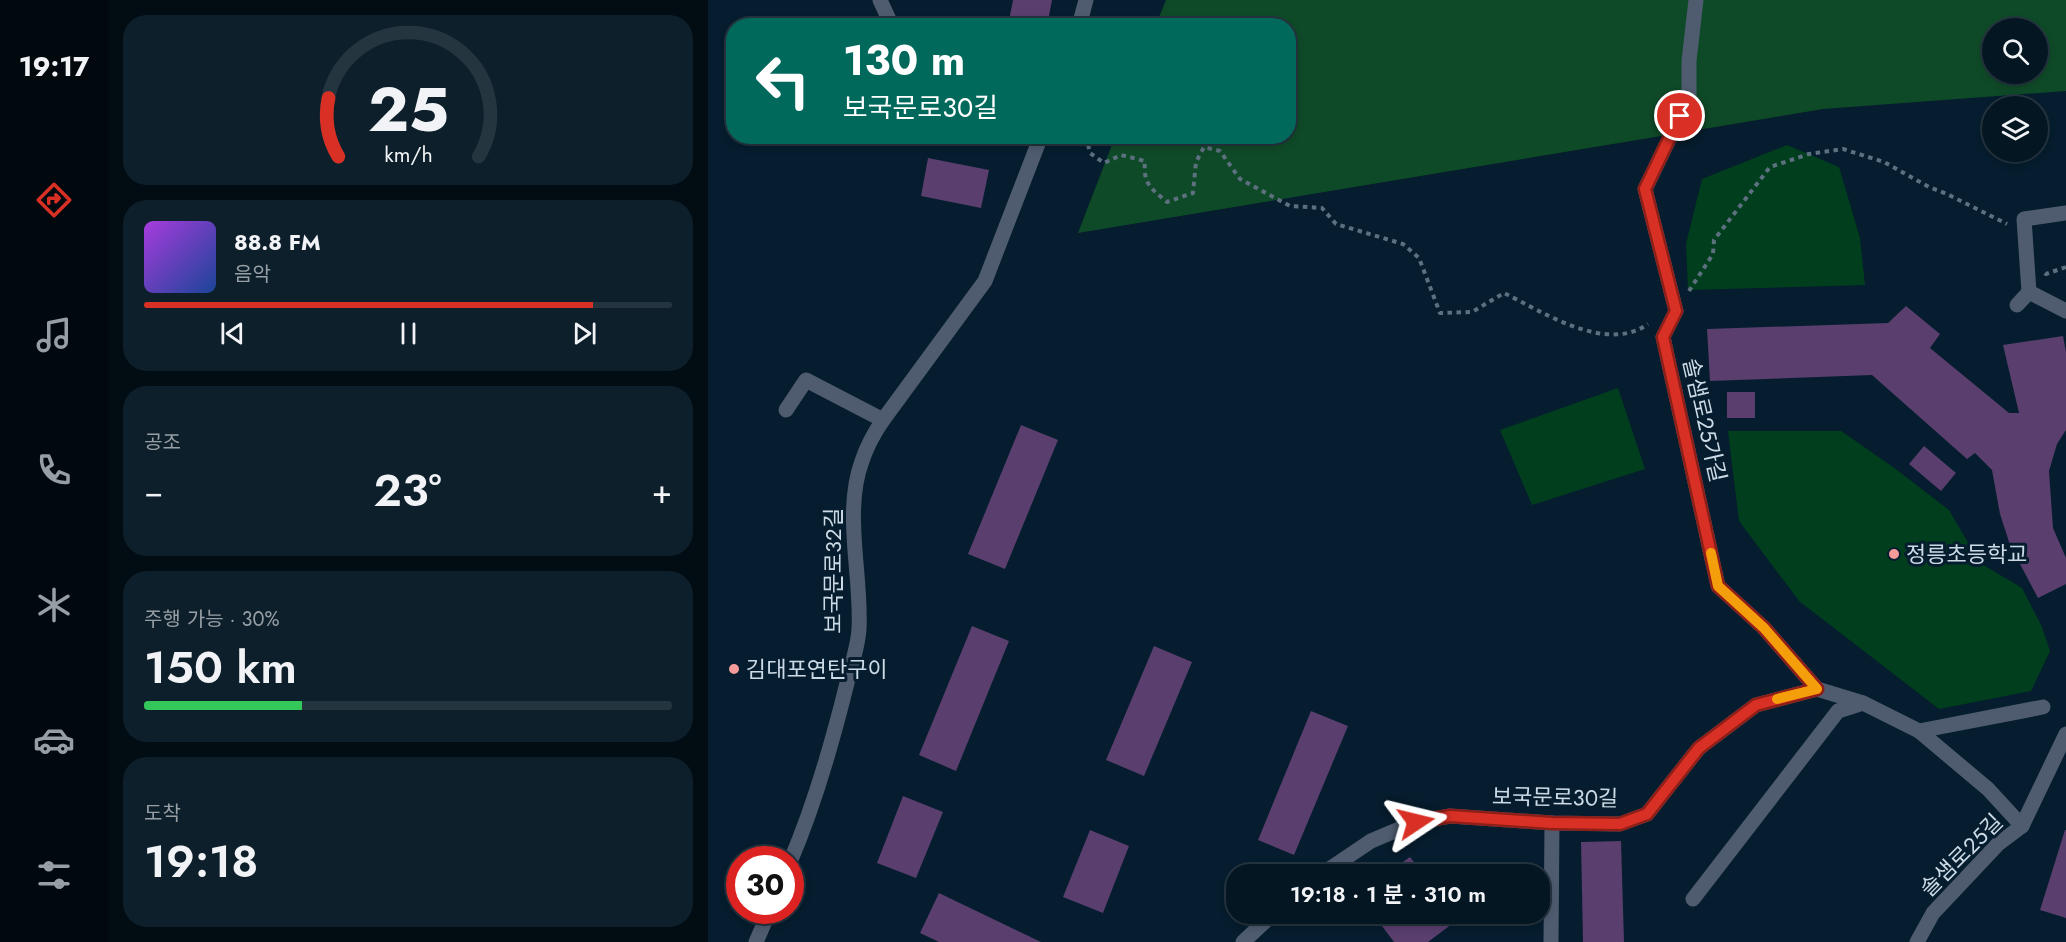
<!DOCTYPE html>
<html lang="ko">
<head>
<meta charset="utf-8">
<style>
	body { margin:0; font-family:Jost,"Noto Sans KR",sans-serif; background:#0d1f2a; color:#f1f3f6; height:100vh; display:flex; flex-direction:column; font-size:22px; white-space:nowrap }
	* { box-sizing:border-box; margin:0 }
	p { font-size:20px; color:#979fa5 }
	.icon { flex:none; width:33px; height:33px; fill:none; stroke:currentColor; stroke-width:2; stroke-linecap:round; stroke-linejoin:round }
	.map { position:relative; flex:1; overflow:hidden }
	.sheet { display:flex; flex-direction:column; gap:15px; padding:15px; background:#020c13; width:600px }
	.sheet>* { flex:none }
	.guide { position:absolute; left:18px; top:18px; width:570px; height:126px; border-radius:24px; box-shadow:0 3px 9px #0003,0 0 0 2px #253540; background:#00695c; color:#fff; overflow:hidden }
	.controls { position:absolute; left:1274px; top:18px; display:grid; gap:12px }
	.controls a { display:grid; place-items:center; width:66px; height:66px; border-radius:50%; background:#041622; box-shadow:0 3px 9px #0003,0 0 0 2px #253540; font-size:30px }
	.speed { position:absolute; left:18px; top:846px; display:flex; gap:12px; font-size:30px; font-weight:700; text-align:center }
	.speed>* { display:grid; place-content:center; width:78px; height:78px; border-radius:50%; background:#041622; box-shadow:0 3px 9px #0003,0 0 0 2px #253540; line-height:1 }
	.speed .limit { border:9px solid #d22; background:#fff; color:#111 }
	.pin { position:absolute; display:grid; place-items:center; width:51px; height:51px; color:#fff; margin:-26px; border:3px solid #fff; border-radius:50%; box-shadow:0 2px 6px #0007 }
	.me { position:absolute; width:66px; margin:-33px; rotate:80deg; stroke-linejoin:round; filter:drop-shadow(0 0 4px #0008) }
	.turn { display:flex; align-items:center; gap:21px; height:126px; padding:0 18px; font-size:27px }
	.turn .icon { width:78px; height:78px; stroke-width:2.5 }
	.turn b { display:block; font-size:42px; line-height:51px }
	.big { font-size:45px; font-weight:600; line-height:1.1 }
	.sheet .widget { flex:1; display:flex; flex-direction:column; justify-content:center; gap:9px; min-width:0; padding:0 21px; border-radius:24px; background:#0d1f2a }
	.sheet .dial { align-items:center; gap:0 }
	.dial svg { height:156px; overflow:visible; fill:none; stroke:#253540; stroke-width:7; stroke-linecap:round; text-anchor:middle }
	.dial text { fill:#f1f3f6; stroke:none }
	.song { display:flex; align-items:center; gap:18px }
	.cover { width:72px; height:72px; border-radius:9px; background:linear-gradient(135deg,hsl(280 70% 55%),hsl(220 70% 35%)) }
	.played { height:6px; border-radius:3px; background:linear-gradient(90deg,#d93025 85%,#253540 85%) }
	.keys { display:flex; justify-content:space-around; direction:ltr }
	.heat { display:flex; justify-content:space-between; align-items:center; font-size:33px; direction:ltr }
	.charge { height:9px; border-radius:4px; background:linear-gradient(90deg,#34c759 30%,#253540 0) }
	.trip { position:absolute; left:518px; top:864px; width:324px; height:60px; border-radius:24px; background:#041622; box-shadow:0 3px 9px #0003,0 0 0 2px #253540; font-weight:600; line-height:60px; text-align:center }
	main { display:flex; flex:1; min-height:0 }
	.menu { display:flex; flex-direction:column; width:108px; justify-content:space-around; align-items:center; background:#02090e; color:#979fa5 }
	.menu .icon { width:42px; height:42px }
	.menu .on { color:#d93025 }
	.menu b { font-size:27px; color:#f1f3f6 }
	.map>svg:first-child { display:block }
	.green { fill:#003e1e }
	.forest { fill:#0f4a28; fill-rule:evenodd }
	.building { fill:#593e6e }
	.lines { fill:none; stroke-linecap:round; stroke-linejoin:round }
	.path { stroke:#5d707f; stroke-width:4; stroke-dasharray:4.5 4.5; stroke-linecap:butt }
	.street { stroke:#4f5c70; stroke-width:15 }
	.route-casing { stroke:#8d1f18; stroke-width:15 }
	.route { stroke:#d93025; stroke-width:10 }
	.slow { stroke:#f59e0b; stroke-width:10 }
	.poi-dot { fill:#f59b99; stroke:#051d2e; stroke-width:2 }
	.labels { text-anchor:middle; stroke-width:6; stroke-linejoin:round; paint-order:stroke }
	.street-label { font-size:22px; fill:#ccdae6; stroke:#051d2e }
	.poi-label { font-size:22px; fill:#ccdae6; stroke:#051d2e; text-anchor:start }
</style>
</head>
<body>
<main>
<nav class="menu">
<b>19:17</b>
<svg class="icon on" aria-label="directions" viewBox="0 0 24 24"><path d="M12 3l9 9-9 9-9-9zM9 14v-3h6M13 9l2 2-2 2"/></svg>
<svg class="icon" aria-label="music" viewBox="0 0 24 24"><path d="M9 18V5l10-2v13"/><circle cx="6" cy="18" r="3"/><circle cx="16" cy="16" r="3"/></svg>
<svg class="icon" aria-label="phone" viewBox="0 0 24 24"><path d="M5 4h4l2 5-3 2q2 4 5 5l2-3 5 2v4C11 20 4 13 5 4z"/></svg>
<svg class="icon" aria-label="climate" viewBox="0 0 24 24"><path d="M12 3v18M4 7l16 10M4 17L20 7"/></svg>
<svg class="icon" aria-label="car" viewBox="0 0 24 24"><path d="M5 17H2v-5l4-1 3-4h7l3 4 3 1v5h-3M9 17h6M6 11h13"/><circle cx="7" cy="17" r="2"/><circle cx="17" cy="17" r="2"/></svg>
<svg class="icon" aria-label="filters" viewBox="0 0 24 24"><path d="M4 7h16M4 17h16"/><circle cx="9" cy="7" r="2"/><circle cx="15" cy="17" r="2"/></svg>
</nav>
<section class="sheet">
<div class="widget dial"><svg viewBox="0 0 100 80">
<path d="M14 69A42 42 0 1 1 86 69"/>
<path d="M14 69A42 42 0 0 1 9 39" stroke="#d93025"/>
<text x="50" y="56" font-size="32" font-weight="700">25</text>
<text x="50" y="72" font-size="11">km/h</text>
</svg></div>
<div class="widget">
<div class="song"><i class="cover"></i><div><b>88.8 FM</b><p>음악</p></div></div>
<div class="played"></div>
<div class="keys"><svg class="icon" aria-label="previous" viewBox="0 0 24 24"><path d="M18 5L8 12l10 7zM5 5v14"/></svg><svg class="icon" aria-label="pause" viewBox="0 0 24 24"><path d="M8 5v14M16 5v14"/></svg><svg class="icon" aria-label="next" viewBox="0 0 24 24"><path d="M6 5l10 7-10 7zM19 5v14"/></svg></div>
</div>
<div class="widget"><p>공조</p>
<div class="heat"><a>−</a><b class="big">23°</b><a>+</a></div>
</div>
<div class="widget"><p>주행 가능 · 30%</p><b class="big">150 km</b><div class="charge"></div></div>
<div class="widget"><p>도착</p><b class="big">19:18</b></div>
</section>
<div class="map">
<svg width="1358" height="942" viewBox="0 0 1358 942">
	<rect width="100%" height="100%" fill="#051d2e"/>
	<g class="green">
		<path d="M1079 145 1131 167 1152 238 1157 285 980 290 978 244 994 179Z"/>
		<path d="M910 388 937 469 824 505 792 430Z"/>
		<path d="M1020 431H1133L1185 467 1241 510 1272 563 1314 588 1334 627 1342 651 1323 691 1231 709 1091 601 1031 521Z"/>
	</g>
	<path class="forest" d="M458 0H1358V91L1115 109 370 233 407 137 580 136V26L448 25ZM1284 28H1329V74H1284Z"/>
	<g class="building">
		<path d="M305 0H344L339 26H300Z"/>
		<path d="M220 158 281 170 273 208 213 196Z"/>
		<path d="M1198 306 1232 334 1222 348 1301 413H1311L1295 345 1355 336 1358 352V430L1349 444 1341 471 1345 528 1358 558V584L1330 598 1302 545 1292 514 1284 470 1267 453 1259 459 1164 375 1002 381 999 329 1180 323Z"/>
		<rect x="1019" y="392" width="28" height="26"/>
		<path d="M313 425 350 440 297 569 260 554Z"/>
		<path d="M1216 446 1248 473 1233 491 1201 464Z"/>
		<path d="M264 626 301 641 248 771 211 755Z"/>
		<path d="M446 646 484 662 436 776 398 760Z"/>
		<path d="M603 711 640 726 586 855 550 840Z"/>
		<path d="M195 796 235 812 208 878 169 863Z"/>
		<path d="M382 830 421 846 395 913 355 897Z"/>
		<path d="M1357 830H1358V918L1332 910Z"/>
		<path d="M913 841 916 942H875L873 842Z"/>
		<path d="M702 857 715 874H678Z"/>
		<path d="M231 893 333 942H231L212 933Z"/>
		<path d="M665 914H743L748 921 720 942H686Z"/>
	</g>
	<g class="lines">
		<g class="path">
			<path d="M378 136 382 153 396 163 413 155 437 161C435 183 442 188 459 202L485 193 488 162 496 147 512 151 532 179 582 206 614 208 628 224 695 244 711 258 732 313 764 312 796 293C835 312 898 354 940 324"/>
			<path d="M1337 273 1338 274 1358 267"/>
			<path d="M981 291 1005 254 1006 240 1062 167 1101 154 1135 149 1176 162 1221 187 1239 194 1299 224"/>
		</g>
		<g class="street">
			<path d="M172 0 184 26"/>
			<path d="M371 26 378 0"/>
			<path d="M1321 292 1316 219 1358 213"/>
			<path d="M1321 292 1358 311"/>
			<path d="M1309 305 1321 292"/>
			<path d="M78 410 98 380 175 420"/>
			<path d="M1109 689 1155 703 1211 731 1280 789 1314 826"/>
			<path d="M1211 731 1335 707"/>
			<path d="M82 862C107 804 124 744 139 683 143 666 150 647 151 629 154 576 135 512 154 461 159 446 166 433 175 420L277 281 333 136"/>
			<path d="M614 874 663 841 708 822 742 816 844 823 912 824 939 814 991 748 1048 705 1109 689 1056 628 1010 586 955 337 968 311 937 189 981 98V61L988 0"/>
			<path d="M985 899 1130 711 1155 703"/>
			<path d="M48 942 62 910"/>
			<path d="M535 942 565 914"/>
			<path d="M843 942 844 823"/>
			<path d="M1209 942 1225 913 1290 844 1314 826 1358 734"/>
		</g>
	</g>
	<g class="lines">
		<g class="route-casing">
			<path id="route" d="M708 822 742 816 844 823 912 824 939 814 991 748 1048 705 1109 689 1056 628 1010 586 955 337 968 311 937 189 972 116"/>
		</g>
		<use href="#route" class="route"/>
		<path class="slow" d="M1003 553 1010 586 1056 628 1109 689 1069 699"/>
	</g>
	<g class="poi-dot">
		<circle cx="1186" cy="554" r="6"/>
		<circle cx="26" cy="669" r="6"/>
	</g>
	<g class="labels">
		<g class="street-label">
			<text transform="translate(997 420) rotate(77)" y="8">솔샘로25가길</text>
			<text transform="translate(125 571) rotate(-90)" y="8">보국문로32길</text>
			<text transform="translate(847 797) rotate(1)" y="8">보국문로30길</text>
			<text transform="translate(1253 855) rotate(-45)" y="8">솔샘로25길</text>
		</g>
		<g class="poi-label">
			<text x="1198" y="562">정릉초등학교</text>
			<text x="38" y="677">김대포연탄구이</text>
		</g>
	</g>
</svg>
<div class="controls">
<a><svg class="icon" aria-label="search" viewBox="0 0 24 24"><circle cx="10" cy="10" r="6"/><path d="M15 15l6 6"/></svg></a>
<a><svg class="icon" aria-label="layers" viewBox="0 0 24 24"><path d="M12 4l9 5-9 5-9-5zM3 14l9 5 9-5"/></svg></a>
</div>
<div class="speed"><div class="limit">30</div></div>
<div class="pin" style="left:972px;top:116px;background:#d93025"><svg class="icon" aria-label="arrive" viewBox="0 0 24 24"><path d="M6 21V4h12l-3 4 3 4H6"/></svg></div>
<svg class="me" style="left:708px;top:822px" viewBox="-20 -20 40 40"><path d="M0-17L14 15 0 8-14 15z" fill="#d93025" stroke="#fff" stroke-width="4"/></svg>
<div class="trip">19:18 · 1 분 · 310 m</div>
<div class="guide">
<div class="turn"><svg class="icon" aria-label="left" viewBox="0 0 24 24"><path d="M17 20v-9H6M10 6l-5 5 5 5"/></svg><div><b>130 m</b>보국문로30길</div></div>
</div>
</div>
</main>
</body>
</html>
